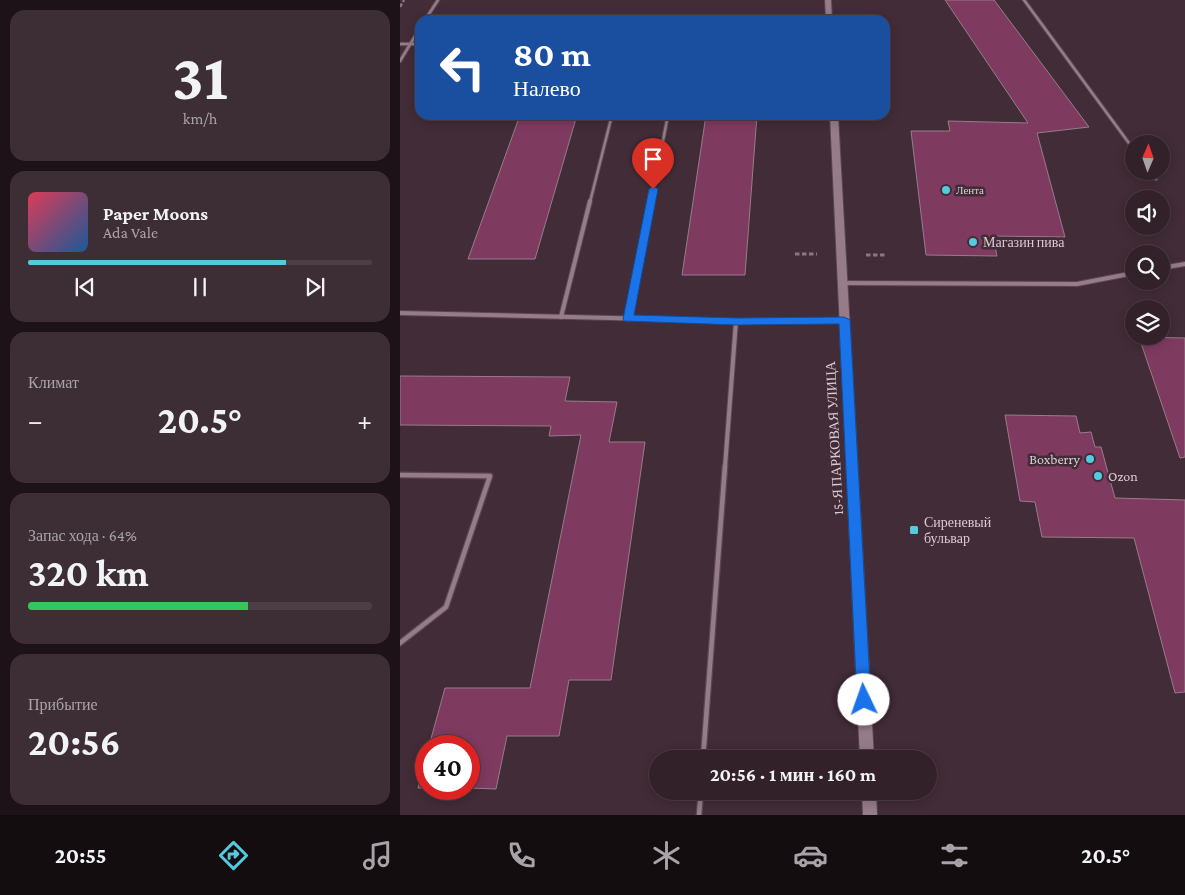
<!DOCTYPE html>
<html lang="ru">
<head>
<meta charset="utf-8">
<style>
	body { margin:0; font-family:"Crimson Pro",serif; background:#3d2e35; color:#f1f3f6; height:100vh; display:flex; flex-direction:column; font-size:19px; white-space:nowrap }
	* { box-sizing:border-box; margin:0 }
	p { font-size:16px; color:#a8a3a8 }
	.icon { flex:none; width:28px; height:28px; fill:none; stroke:currentColor; stroke-width:2; stroke-linecap:round; stroke-linejoin:round }
	.map { position:relative; flex:1; overflow:hidden }
	.side { display:flex; flex-direction:column; gap:10px; padding:10px; background:#1c1217; width:400px }
	.side>* { flex:none }
	.top-card { position:absolute; left:15px; top:15px; width:475px; height:105px; border-radius:15px; box-shadow:0 2px 12px #0003,0 0 0 1px #4d3e46; background:#1a4fa0; color:#fff; overflow:hidden }
	.needle { width:32px; rotate:2deg }
	.controls { position:absolute; left:725px; top:135px; display:grid; gap:10px }
	.controls a { display:grid; place-items:center; width:45px; height:45px; border-radius:50%; background:#322129; box-shadow:0 2px 12px #0003,0 0 0 1px #4d3e46; font-size:25px }
	.speed { position:absolute; left:15px; top:735px; display:flex; gap:10px; font-size:25px; font-weight:700; text-align:center }
	.speed>* { display:grid; place-content:center; width:65px; height:65px; border-radius:50%; background:#322129; box-shadow:0 2px 12px #0003,0 0 0 1px #4d3e46; line-height:1 }
	.speed .limit { border:8px solid #d22; background:#fff; color:#111 }
	.pin { position:absolute; display:grid; place-items:center; width:42px; height:42px; color:#fff; margin:-51px -21px; border-radius:50% 50% 50% 0; rotate:-45deg; box-shadow:0 0 5px #0007 }
	.pin .icon { rotate:45deg }
	.me { position:absolute; width:55px; margin:-28px; rotate:357deg; stroke-linejoin:round; filter:drop-shadow(0 0 4px #0008) }
	.turn { display:flex; align-items:center; gap:18px; height:105px; padding:0 15px; font-size:22px }
	.turn .icon { width:65px; height:65px; stroke-width:2.5 }
	.turn b { display:block; font-size:35px; line-height:42px }
	.big { font-size:38px; font-weight:700; line-height:1.1 }
	.side .widget { flex:1; display:flex; flex-direction:column; justify-content:center; gap:8px; min-width:0; padding:0 18px; border-radius:15px; background:#3d2e35 }
	.side .dial { align-items:center; gap:0 }
	.dial b { font-size:65px; line-height:1 }
	.song { display:flex; align-items:center; gap:15px }
	.cover { width:60px; height:60px; border-radius:8px; background:linear-gradient(135deg,hsl(350 70% 55%),hsl(210 70% 35%)) }
	.played { height:5px; border-radius:2px; background:linear-gradient(90deg,#54cade 75%,#4d3e46 75%) }
	.keys { display:flex; justify-content:space-around; direction:ltr }
	.heat { display:flex; justify-content:space-between; align-items:center; font-size:28px; direction:ltr }
	.charge { height:8px; border-radius:4px; background:linear-gradient(90deg,#34c759 64%,#4d3e46 0) }
	.trip { position:absolute; left:249px; top:750px; width:288px; height:50px; border-radius:25px; background:#322129; box-shadow:0 2px 12px #0003,0 0 0 1px #4d3e46; font-weight:700; line-height:50px; text-align:center }
	.menu { display:flex; height:80px; justify-content:space-around; align-items:center; background:#140d10; color:#a8a3a8 }
	.menu .icon { width:35px; height:35px }
	.menu .current { color:#54cade }
	.menu b { font-size:22px; color:#f1f3f6 }
	main { display:flex; flex:1; min-height:0 }
	.map>svg:first-child { display:block }
	.building { fill:#7f3a60; stroke:#977c89 }
	.lines { fill:none; stroke-linecap:round; stroke-linejoin:round }
	.lane-far2-casing { stroke:#5a4851; stroke-width:4.5 }
	.lane-far1-casing { stroke:#5a4851; stroke-width:6 }
	.lane-casing { stroke:#5a4851; stroke-width:7 }
	.secondary-casing { stroke:#5a4851; stroke-width:2 }
	.path-far1 { stroke:#89767f; stroke-width:2.5; stroke-dasharray:4 2; stroke-linecap:butt }
	.path { stroke:#89767f; stroke-width:3; stroke-dasharray:4.5 2.5; stroke-linecap:butt }
	.lane-far2 { stroke:#967c89; stroke-width:2.5 }
	.lane-far1 { stroke:#967c89; stroke-width:4 }
	.lane { stroke:#967c89; stroke-width:4.5 }
	.secondary { fill:#967c89; fill-rule:evenodd }
	.route { fill:#1a73e8; stroke:#114b97 }
	.poi-dot { fill:#54cade; stroke:#422c37; stroke-width:2 }
	.labels { text-anchor:middle; stroke-width:5; stroke-linejoin:round; paint-order:stroke }
	.far-poi-label { font-size:11px; fill:#dbccd3; stroke:#422c37; text-anchor:start }
	.poi-label { font-size:14px; fill:#dbccd3; stroke:#422c37; text-anchor:start }
	.street-label { font-size:14px; fill:#dbccd3; stroke:#422c37 }
</style>
</head>
<body>
<main>
<section class="side">
<div class="widget dial"><b>31</b><p>km/h</p></div>
<div class="widget">
<div class="song"><i class="cover"></i><div><b>Paper Moons</b><p>Ada Vale</p></div></div>
<div class="played"></div>
<div class="keys"><svg class="icon" aria-label="previous" viewBox="0 0 24 24"><path d="M18 5L8 12l10 7zM5 5v14"/></svg><svg class="icon" aria-label="pause" viewBox="0 0 24 24"><path d="M8 5v14M16 5v14"/></svg><svg class="icon" aria-label="next" viewBox="0 0 24 24"><path d="M6 5l10 7-10 7zM19 5v14"/></svg></div>
</div>
<div class="widget"><p>Климат</p>
<div class="heat"><a>−</a><b class="big">20.5°</b><a>+</a></div>
</div>
<div class="widget"><p>Запас хода · 64%</p><b class="big">320 km</b><div class="charge"></div></div>
<div class="widget"><p>Прибытие</p><b class="big">20:56</b></div>
</section>
<div class="map">
<svg width="785" height="815" viewBox="0 0 785 815">
	<rect width="100%" height="100%" fill="#422c37"/>
	<g class="building">
		<path d="M545 0H594L689 127 637 133 665 237 593 236 597 256 526 255 511 131H550L548 121 628 123Z"/>
		<path d="M120 115H177L135 259H68Z"/>
		<path d="M306 115H357L345 275H282Z"/>
		<path d="M739 337 785 338V457L780 458Z"/>
		<path d="M0 376 170 377 165 401 217 402 209 442H245L211 680H169L159 736H107L96 789 69 788V746H29L45 688H130L181 435 149 436 151 426 0 425Z"/>
		<path d="M605 415 676 416 680 433 691 432 695 447H701L715 498 785 500V692L775 693 734 538 642 537 635 502 620 501Z"/>
		<path d="M26 757V788H18L24 767Z"/>
	</g>
	<g class="lines">
		<g class="lane-far2-casing">
			<g id="lane-far2">
				<path d="M624 0 734 150"/>
				<path d="M25 20 38 0"/>
				<path d="M0 44H20"/>
				<path d="M0 61 20 28"/>
				<path d="M750 171 756 179"/>
				<path d="M190 202 212 115"/>
				<path d="M251 202 268 115"/>
			</g>
		</g>
		<g class="lane-far1-casing">
			<g id="lane-far1">
				<path d="M761 268 785 264"/>
				<path d="M445 283 677 284 734 273"/>
				<path d="M0 313 336 321 444 320"/>
				<path d="M161 317 190 201"/>
				<path d="M228 319 251 201"/>
				<path d="M325 467 336 321"/>
			</g>
		</g>
		<g class="lane-casing">
			<g id="lane">
				<path d="M0 475 90 476 46 607 0 643"/>
				<path d="M303 759 325 466"/>
				<path d="M299 815 301 791"/>
			</g>
		</g>
		<g class="secondary-casing">
			<g id="secondary">
				<path d="M425 0H431L432 20H426Z"/>
				<path d="M430 115H438L474 759H460Z"/>
				<path d="M462 791H476L477 815H463Z"/>
			</g>
		</g>
		<path class="path-far1" d="M0 7 4 0"/>
		<g class="path">
			<path d="M395 254H417"/>
			<path d="M466 255H487"/>
		</g>
		<use href="#lane-far2" class="lane-far2"/>
		<use href="#lane-far1" class="lane-far1"/>
		<use href="#lane" class="lane"/>
		<use href="#secondary" class="secondary"/>
	</g>
	<path class="route" d="M253 186 258 189 234 315 336 318 444 317 450 320 471 700 469 705 464 707 459 705 457 700 439 324 336 325 224 321 223 319 249 189Z"/>
	<g class="poi-dot">
		<circle cx="546" cy="190" r="5"/>
		<circle cx="573" cy="242" r="5"/>
		<circle cx="690" cy="459" r="5"/>
		<circle cx="698" cy="476" r="5"/>
		<rect x="509" y="525" width="10" height="10" rx="2.5"/>
	</g>
	<g class="labels">
		<g class="far-poi-label">
			<text x="556" y="194">Лента</text>
		</g>
		<g class="poi-label">
			<text x="583" y="247">Магазин пива</text>
			<text x="680" y="464" text-anchor="end">Boxberry</text>
			<text x="708" y="481">Ozon</text>
			<text x="524" y="527">Сиреневый<tspan x="524" dy="16">бульвар</tspan></text>
		</g>
		<g class="street-label">
			<text transform="translate(434 438) rotate(-93)" y="5">15-Я ПАРКОВАЯ УЛИЦА</text>
		</g>
	</g>
</svg>
<div class="controls">
<a><svg class="needle" viewBox="-14 -14 28 28"><path d="M0-13l5 13h-10z" fill="#e53935"/><path d="M0 13l5-13h-10z" fill="#a8a3a8"/></svg></a>
<a><svg class="icon" aria-label="sound" viewBox="0 0 24 24"><path d="M4 9h4l5-4v14l-5-4H4zM17 9q2 3 0 6"/></svg></a>
<a><svg class="icon" aria-label="search" viewBox="0 0 24 24"><circle cx="10" cy="10" r="6"/><path d="M15 15l6 6"/></svg></a>
<a><svg class="icon" aria-label="layers" viewBox="0 0 24 24"><path d="M12 4l9 5-9 5-9-5zM3 14l9 5 9-5"/></svg></a>
</div>
<div class="speed"><div class="limit">40</div></div>
<div class="pin" style="left:253px;top:189px;background:#d93025"><svg class="icon" aria-label="arrive" viewBox="0 0 24 24"><path d="M6 21V4h12l-3 4 3 4H6"/></svg></div>
<svg class="me" style="left:464px;top:700px" viewBox="-20 -20 40 40"><circle r="19" fill="#fff"/><path d="M0-13L10 11 0 6-10 11z" fill="#1a73e8"/></svg>
<div class="trip">20:56 · 1 мин · 160 m</div>
<div class="top-card">
<div class="turn"><svg class="icon" aria-label="left" viewBox="0 0 24 24"><path d="M17 20v-9H6M10 6l-5 5 5 5"/></svg><div><b>80 m</b>Налево</div></div>
</div>
</div>
</main>
<nav class="menu">
<b>20:55</b>
<svg class="icon current" aria-label="directions" viewBox="0 0 24 24"><path d="M12 3l9 9-9 9-9-9zM9 14v-3h6M13 9l2 2-2 2"/></svg>
<svg class="icon" aria-label="music" viewBox="0 0 24 24"><path d="M9 18V5l10-2v13"/><circle cx="6" cy="18" r="3"/><circle cx="16" cy="16" r="3"/></svg>
<svg class="icon" aria-label="phone" viewBox="0 0 24 24"><path d="M5 4h4l2 5-3 2q2 4 5 5l2-3 5 2v4C11 20 4 13 5 4z"/></svg>
<svg class="icon" aria-label="climate" viewBox="0 0 24 24"><path d="M12 3v18M4 7l16 10M4 17L20 7"/></svg>
<svg class="icon" aria-label="car" viewBox="0 0 24 24"><path d="M5 17H2v-5l4-1 3-4h7l3 4 3 1v5h-3M9 17h6M6 11h13"/><circle cx="7" cy="17" r="2"/><circle cx="17" cy="17" r="2"/></svg>
<svg class="icon" aria-label="filters" viewBox="0 0 24 24"><path d="M4 7h16M4 17h16"/><circle cx="9" cy="7" r="2"/><circle cx="15" cy="17" r="2"/></svg>
<b>20.5°</b>
</nav>
</body>
</html>
